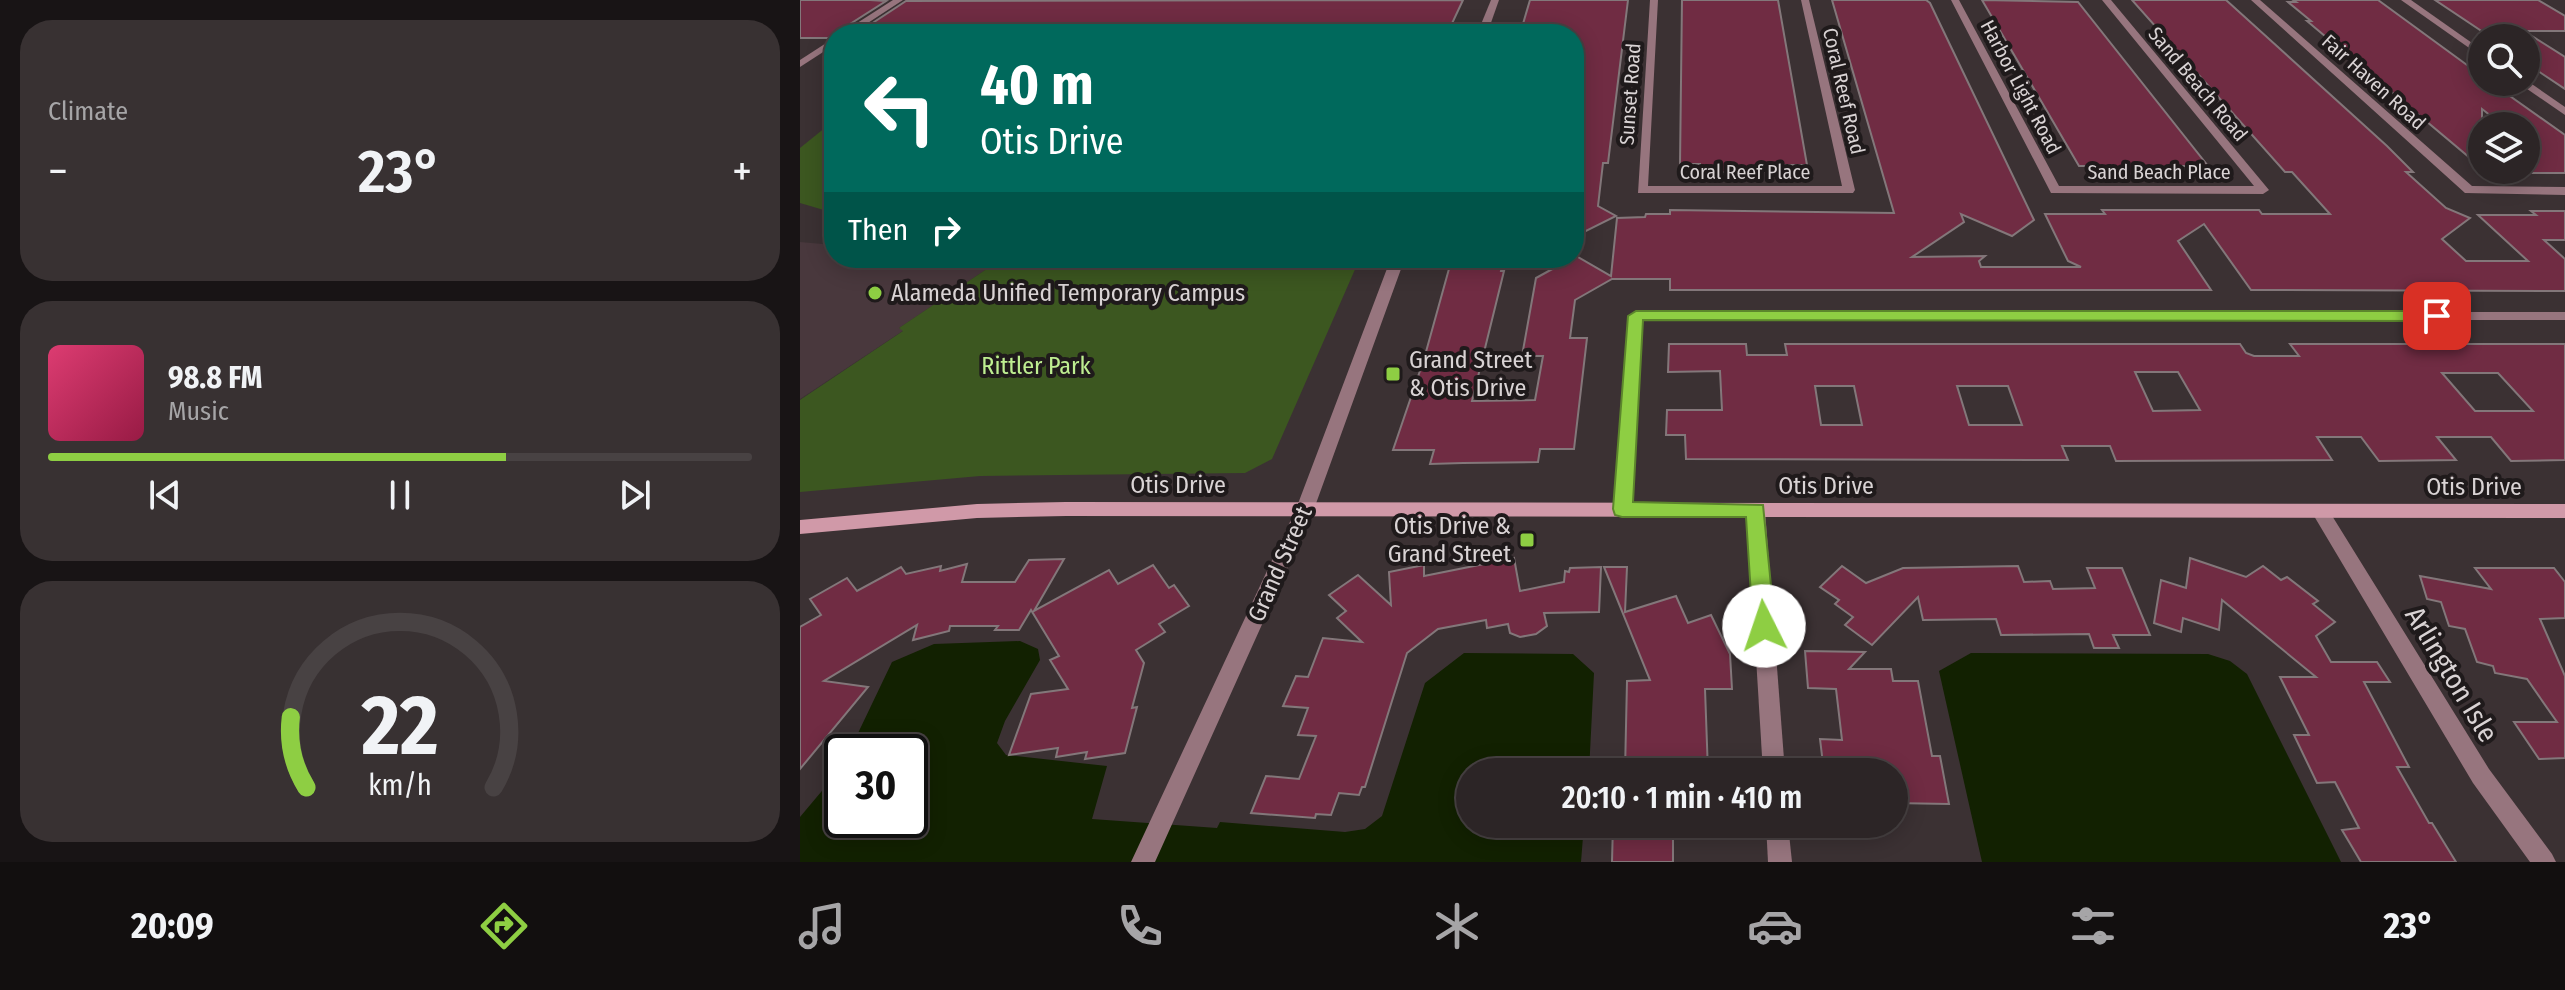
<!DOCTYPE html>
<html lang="en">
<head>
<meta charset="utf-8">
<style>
	body { margin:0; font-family:"Fira Sans Condensed",sans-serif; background:#383132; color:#f1f3f6; height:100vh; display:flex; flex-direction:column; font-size:30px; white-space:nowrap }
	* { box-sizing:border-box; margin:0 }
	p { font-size:26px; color:#a6a5a7 }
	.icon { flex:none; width:44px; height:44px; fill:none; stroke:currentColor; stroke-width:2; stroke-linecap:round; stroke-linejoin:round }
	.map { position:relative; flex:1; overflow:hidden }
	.details { display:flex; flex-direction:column; gap:20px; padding:20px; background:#181415; width:800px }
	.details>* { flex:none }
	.hud { position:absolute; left:24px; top:24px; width:760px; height:244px; border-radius:32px; box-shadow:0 4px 20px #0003,0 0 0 2px #484243; background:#00695c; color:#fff; overflow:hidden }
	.controls { position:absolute; left:1668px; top:24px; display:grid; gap:16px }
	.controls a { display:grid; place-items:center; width:72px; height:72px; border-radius:50%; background:#2c2526; box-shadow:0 4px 20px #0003,0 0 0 2px #484243; font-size:40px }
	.speed { position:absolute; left:24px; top:734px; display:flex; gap:16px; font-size:40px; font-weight:700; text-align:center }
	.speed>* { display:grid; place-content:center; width:104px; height:104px; border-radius:50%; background:#2c2526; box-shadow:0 4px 20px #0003,0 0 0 2px #484243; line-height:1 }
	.speed .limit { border:4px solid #111; border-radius:12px; background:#fff; color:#111 }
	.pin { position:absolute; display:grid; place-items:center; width:68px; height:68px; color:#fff; margin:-34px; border-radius:16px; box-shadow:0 4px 12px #0006 }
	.me { position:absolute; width:88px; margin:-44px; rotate:356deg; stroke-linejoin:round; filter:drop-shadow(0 0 6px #0008) }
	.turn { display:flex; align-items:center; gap:28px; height:168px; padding:0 24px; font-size:36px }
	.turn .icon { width:104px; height:104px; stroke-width:2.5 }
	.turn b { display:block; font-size:56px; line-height:68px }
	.then { display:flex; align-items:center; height:76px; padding:0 24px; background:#0003; gap:16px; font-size:30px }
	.big { font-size:60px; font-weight:600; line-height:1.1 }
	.details .widget { flex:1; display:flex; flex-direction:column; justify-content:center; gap:12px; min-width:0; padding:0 28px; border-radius:32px; background:#383132 }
	.details .dial { align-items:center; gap:0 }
	.dial svg { height:208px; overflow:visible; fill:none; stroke:#484243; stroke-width:7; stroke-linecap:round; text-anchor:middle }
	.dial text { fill:#f1f3f6; stroke:none }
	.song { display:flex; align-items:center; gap:24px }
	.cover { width:96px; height:96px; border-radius:12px; background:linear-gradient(135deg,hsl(340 70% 55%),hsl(340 70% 35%)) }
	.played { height:8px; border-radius:4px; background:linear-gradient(90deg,#8ece43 65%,#484243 65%) }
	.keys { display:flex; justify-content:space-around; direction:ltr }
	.heat { display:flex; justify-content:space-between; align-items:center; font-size:44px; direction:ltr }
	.trip { position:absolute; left:656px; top:758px; width:452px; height:80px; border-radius:40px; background:#2c2526; box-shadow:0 4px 20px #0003,0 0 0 2px #484243; font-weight:600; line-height:80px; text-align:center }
	.menu { display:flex; height:128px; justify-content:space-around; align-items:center; background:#120f0f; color:#a6a5a7 }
	.menu .icon { width:56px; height:56px }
	.menu .selected { color:#8ece43 }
	.menu b { font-size:36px; color:#f1f3f6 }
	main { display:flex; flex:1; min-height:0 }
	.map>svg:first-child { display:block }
	.built { fill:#49383d }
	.green { fill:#3c5720 }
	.water { fill:#122101 }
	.building { fill:#702c43; stroke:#83777a; stroke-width:2; fill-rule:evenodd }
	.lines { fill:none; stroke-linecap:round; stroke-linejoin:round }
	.minor { fill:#97757e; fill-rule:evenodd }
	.tertiary { fill:#97757e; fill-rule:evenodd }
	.secondary { fill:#d099a8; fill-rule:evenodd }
	.route { fill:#8ece43; stroke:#5c862c; stroke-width:2 }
	.poi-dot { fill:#8ece43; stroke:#1f1a1b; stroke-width:3 }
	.labels { text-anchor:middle; stroke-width:8; stroke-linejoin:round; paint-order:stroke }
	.far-street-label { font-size:20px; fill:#d9d3d4; stroke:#1f1a1b }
	.poi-label { font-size:24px; fill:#d9d3d4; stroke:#1f1a1b; text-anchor:start }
	.park-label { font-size:24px; fill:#beee91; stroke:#1f1a1b }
	.street-label { font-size:24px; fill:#d9d3d4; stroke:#1f1a1b }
	.near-street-label { font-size:28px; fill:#d9d3d4; stroke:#1f1a1b }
</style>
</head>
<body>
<main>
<section class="details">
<div class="widget"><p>Climate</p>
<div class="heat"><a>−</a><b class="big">23°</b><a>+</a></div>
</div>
<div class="widget">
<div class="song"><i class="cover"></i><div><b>98.8 FM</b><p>Music</p></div></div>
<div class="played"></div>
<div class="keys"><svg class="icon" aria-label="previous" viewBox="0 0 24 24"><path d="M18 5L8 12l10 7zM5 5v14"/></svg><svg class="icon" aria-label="pause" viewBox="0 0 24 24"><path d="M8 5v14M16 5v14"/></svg><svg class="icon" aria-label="next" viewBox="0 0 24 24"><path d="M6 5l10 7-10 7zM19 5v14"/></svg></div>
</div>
<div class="widget dial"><svg viewBox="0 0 100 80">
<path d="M14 69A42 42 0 1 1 86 69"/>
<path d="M14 69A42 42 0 0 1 8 42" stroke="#8ece43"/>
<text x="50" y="56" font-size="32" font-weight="700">22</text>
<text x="50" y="72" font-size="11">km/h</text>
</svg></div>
</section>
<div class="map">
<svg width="1765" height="862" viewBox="0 0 1765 862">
	<rect width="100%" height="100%" fill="#3b3133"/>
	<path class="built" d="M0 242 34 245V258H203L99 328 104 330 0 399Z"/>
	<g class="green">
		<path d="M26 127H34V213L0 203V148Z"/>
		<path d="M203 258H560L472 459 445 473 180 476 0 492V400L103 331 99 328Z"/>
	</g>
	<g class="water">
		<path d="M220 641 238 649 240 660 205 721 197 743 206 755 307 766 292 819 417 828 420 822 545 832 565 829 582 816 625 683 664 653 773 654 794 673 789 772H670V824H784L781 862H0V817L42 767V820H110V752H49L92 662 134 644Z"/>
		<path d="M1171 653 1408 654 1430 661 1447 674 1541 862H1182L1139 671Z"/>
	</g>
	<g class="building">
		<path d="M0 0H70L86 1 28 38H0Z"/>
		<path d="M663 0 648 32 623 31 626 25H559L517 27 513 33 56 34 106 1Z"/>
		<path d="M730 0H828L808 163H803L798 206 816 216 774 237V34H720Z"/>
		<path d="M882 0H978L1007 165H984L985 172H900V164H880Z"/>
		<path d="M1032 0H1126L1130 3 1234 220 1212 236 1161 214 1164 222 1112 257 1185 256 1179 261 1181 267H1281L1268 261 1245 214H1305L1302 210H1459L1462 214H1530L1492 172H1485L1332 0H1426L1587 146 1613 172H1606L1646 208 1670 218 1642 239 1666 261H1728L1678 215H1736L1731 211H1765V240H1744L1765 259V291L1451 290 1404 224 1378 241 1411 290H870V279H812L775 300 770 338H787L774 449H740L738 462 663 463 630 464 634 450H593L624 359 652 258H704L701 271H704L672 401 735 400 743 356H722L736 278 776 256 811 276 817 218 845 217 846 214H870V210L1094 213Z"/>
		<path d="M1182 0 1278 2 1408 166H1379L1384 173 1309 174 1304 166H1279Z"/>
		<path d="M1493 0H1578L1682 76V82H1690L1765 135V173H1726V126H1704L1682 109V168L1507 21H1511L1488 2H1496Z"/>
		<path d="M1635 0H1738L1765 16V31H1724L1765 57V89L1726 63V38H1692Z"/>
		<path d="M869 344H946L947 355H987L985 344H1440L1446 353 1454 356H1499L1490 344H1765V460L1711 461 1691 437H1637L1656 460 1579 461 1561 437H1517L1532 460 1316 461 1310 446H1262L1268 460 886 459 885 435H866L867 410H922L920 371 868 372ZM1335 372H1378L1400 410 1353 411ZM1642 373H1698L1733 411H1675ZM1015 386H1054L1062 425H1021ZM1157 386H1208L1222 425H1169Z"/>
		<path d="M714 558 720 591 764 582 765 571 769 572 770 568 801 567 799 612 744 613 747 626 736 634 720 637 710 633 708 624 687 628 686 620 638 629 607 653 565 787H562L559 795 539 793 531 815 516 814 515 818 451 813 466 776 499 779 516 736 498 735 508 708 483 706 496 676 508 677 523 638 562 642 537 618 546 611 529 595 558 575 591 605 589 572 624 565V576Z"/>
		<path d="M1390 558 1446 577 1463 566 1481 580 1487 577 1518 601 1513 604 1535 622 1516 636 1531 662H1577L1590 682H1564L1609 767H1597L1629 823H1632L1656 862H1561L1542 830 1559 828 1535 782 1517 783 1494 735H1509L1480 677H1516L1422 600 1419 630 1383 618 1381 632 1354 623 1361 580 1386 588Z"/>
		<path d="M264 559 234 611 309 570 318 584 353 565 369 588 374 585 389 606 359 624 365 632 336 650 344 663 332 708 337 707 325 753 285 759 287 752 256 757 258 748 209 755 231 694 268 689 250 660 259 656 231 610 219 630H195L198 626H150L149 631 113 640 117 625 24 681 68 687 0 769V627L21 615 10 599 47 578 57 591 101 567 106 574 141 566 140 571 167 564 162 582H215L229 560Z"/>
		<path d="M1042 566 1066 583 1103 568 1218 566 1224 582 1250 581 1253 589 1295 588 1287 568H1322L1350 635H1313L1319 648H1294L1289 634 1201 635 1196 619 1123 620 1118 597 1072 645 1045 625 1053 617 1035 604 1039 600 1020 587Z"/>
		<path d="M804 567H827L825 612 876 596 888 623 911 615 930 654 932 689H905L908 772H825L827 681 850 680Z"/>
		<path d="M1675 568H1754L1765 582V618L1740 619 1765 676V758L1739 759 1714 722H1757L1727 679 1695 673 1693 666 1677 662 1665 629 1649 626 1641 602 1627 599 1620 576 1691 589Z"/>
		<path d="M1005 651 1065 652 1049 669H1091L1093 681H1118L1132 756H1140L1149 804 1094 803V772H1024L1020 739 1042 740 1036 689 1008 688Z"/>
		<path d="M813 824H873V862H812Z"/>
	</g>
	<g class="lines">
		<g class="minor">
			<path d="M93 0H103L51 34H40Z"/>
			<path d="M850 0H858L848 186H1042L1001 0H1009L1055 190 1053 193H838Z"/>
			<path d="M1151 0H1159L1259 186H1454L1302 0H1311L1469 190 1463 194 1251 193Z"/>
			<path d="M1451 0H1460L1672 186 1765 187V195L1665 193Z"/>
			<path d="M1601 0H1611L1682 50V57Z"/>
			<path d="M34 38V45L0 67V60Z"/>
			<path d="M1726 80 1765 107V115L1717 82Z"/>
			<path d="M836 312H1765V320H843L831 509 828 514H816L813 509 829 316Z"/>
			<path d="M956 503 962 505 965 510 985 772H963L947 510 950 505Z"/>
			<path d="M1520 504 1526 506 1689 769 1752 854 1756 862H1730L1673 783 1514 516 1511 511 1514 506Z"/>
			<path d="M966 824H988L992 862H968Z"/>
		</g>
		<g class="tertiary">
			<path d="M691 0H699L687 34H677Z"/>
			<path d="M591 258H605L514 509 355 862H331L496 509Z"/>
		</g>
		<path class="secondary" d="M266 502 1765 504V518L266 516 177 518 0 534V520L177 504Z"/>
	</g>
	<path class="route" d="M836 311H1637L1645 316 1637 321 843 320 833 502 963 505 975 626 971 633 964 636 956 633 953 626 946 517H822L815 515 813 509 828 316Z"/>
	<g class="poi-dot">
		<circle cx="75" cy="293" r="8"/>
		<rect x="585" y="366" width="16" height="16" rx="4"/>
		<rect x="719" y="532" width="16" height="16" rx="4"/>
	</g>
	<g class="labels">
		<g class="far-street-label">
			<text transform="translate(1574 82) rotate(42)" y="7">Fair Haven Road</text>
			<text transform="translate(1398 84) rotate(50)" y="7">Sand Beach Road</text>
			<text transform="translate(1221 87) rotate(62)" y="7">Harbor Light Road</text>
			<text transform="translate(1044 91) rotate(77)" y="7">Coral Reef Road</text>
			<text transform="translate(830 94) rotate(-86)" y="7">Sunset Road</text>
			<text x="945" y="179">Coral Reef Place</text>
			<text x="1359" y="179">Sand Beach Place</text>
		</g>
		<g class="poi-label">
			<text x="91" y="301">Alameda Unified Temporary Campus</text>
			<text x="609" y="368">Grand Street<tspan x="609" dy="28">&amp; Otis Drive</tspan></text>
			<text x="711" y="534" text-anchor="end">Otis Drive &amp;<tspan x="711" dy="28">Grand Street</tspan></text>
		</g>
		<g class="park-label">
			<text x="236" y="374">Rittler Park</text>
		</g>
		<g class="street-label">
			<text x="378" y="493">Otis Drive</text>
			<text x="1026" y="494">Otis Drive</text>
			<text x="1674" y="495">Otis Drive</text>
			<text transform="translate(480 564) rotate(-66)" y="8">Grand Street</text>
		</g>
		<g class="near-street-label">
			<text transform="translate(1652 674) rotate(59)" y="10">Arlington Isle</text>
		</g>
	</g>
</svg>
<div class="controls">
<a><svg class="icon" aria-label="search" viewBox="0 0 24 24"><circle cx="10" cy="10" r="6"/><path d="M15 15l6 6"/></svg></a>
<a><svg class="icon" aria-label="layers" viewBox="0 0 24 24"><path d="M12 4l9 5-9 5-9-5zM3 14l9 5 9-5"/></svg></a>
</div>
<div class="speed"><div class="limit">30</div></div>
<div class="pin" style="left:1637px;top:316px;background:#d93025"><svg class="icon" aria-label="arrive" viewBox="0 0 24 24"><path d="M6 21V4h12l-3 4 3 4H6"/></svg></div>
<svg class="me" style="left:964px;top:626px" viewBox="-20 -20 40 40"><circle r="19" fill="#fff"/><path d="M0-13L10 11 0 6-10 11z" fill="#8ece43"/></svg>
<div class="trip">20:10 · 1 min · 410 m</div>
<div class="hud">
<div class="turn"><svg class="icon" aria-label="left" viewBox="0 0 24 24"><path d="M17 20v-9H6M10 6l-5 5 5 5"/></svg><div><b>40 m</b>Otis Drive</div></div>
<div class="then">Then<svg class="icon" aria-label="right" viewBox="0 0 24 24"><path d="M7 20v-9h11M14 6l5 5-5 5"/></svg></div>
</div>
</div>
</main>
<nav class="menu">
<b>20:09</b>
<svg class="icon selected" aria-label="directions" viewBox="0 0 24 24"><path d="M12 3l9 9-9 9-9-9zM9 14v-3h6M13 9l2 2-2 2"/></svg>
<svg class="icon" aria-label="music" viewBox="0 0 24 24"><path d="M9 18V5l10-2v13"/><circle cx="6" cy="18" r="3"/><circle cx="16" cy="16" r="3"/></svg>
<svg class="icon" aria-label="phone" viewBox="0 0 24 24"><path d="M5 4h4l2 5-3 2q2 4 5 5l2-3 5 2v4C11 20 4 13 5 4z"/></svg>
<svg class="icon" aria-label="climate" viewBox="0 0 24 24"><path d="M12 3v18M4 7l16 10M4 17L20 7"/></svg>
<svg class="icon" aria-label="car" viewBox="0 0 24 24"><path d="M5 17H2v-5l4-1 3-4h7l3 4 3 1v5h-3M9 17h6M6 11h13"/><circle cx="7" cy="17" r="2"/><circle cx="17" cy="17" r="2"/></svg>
<svg class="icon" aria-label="filters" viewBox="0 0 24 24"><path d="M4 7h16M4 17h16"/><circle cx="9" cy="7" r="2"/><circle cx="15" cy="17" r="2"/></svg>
<b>23°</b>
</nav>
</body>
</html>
